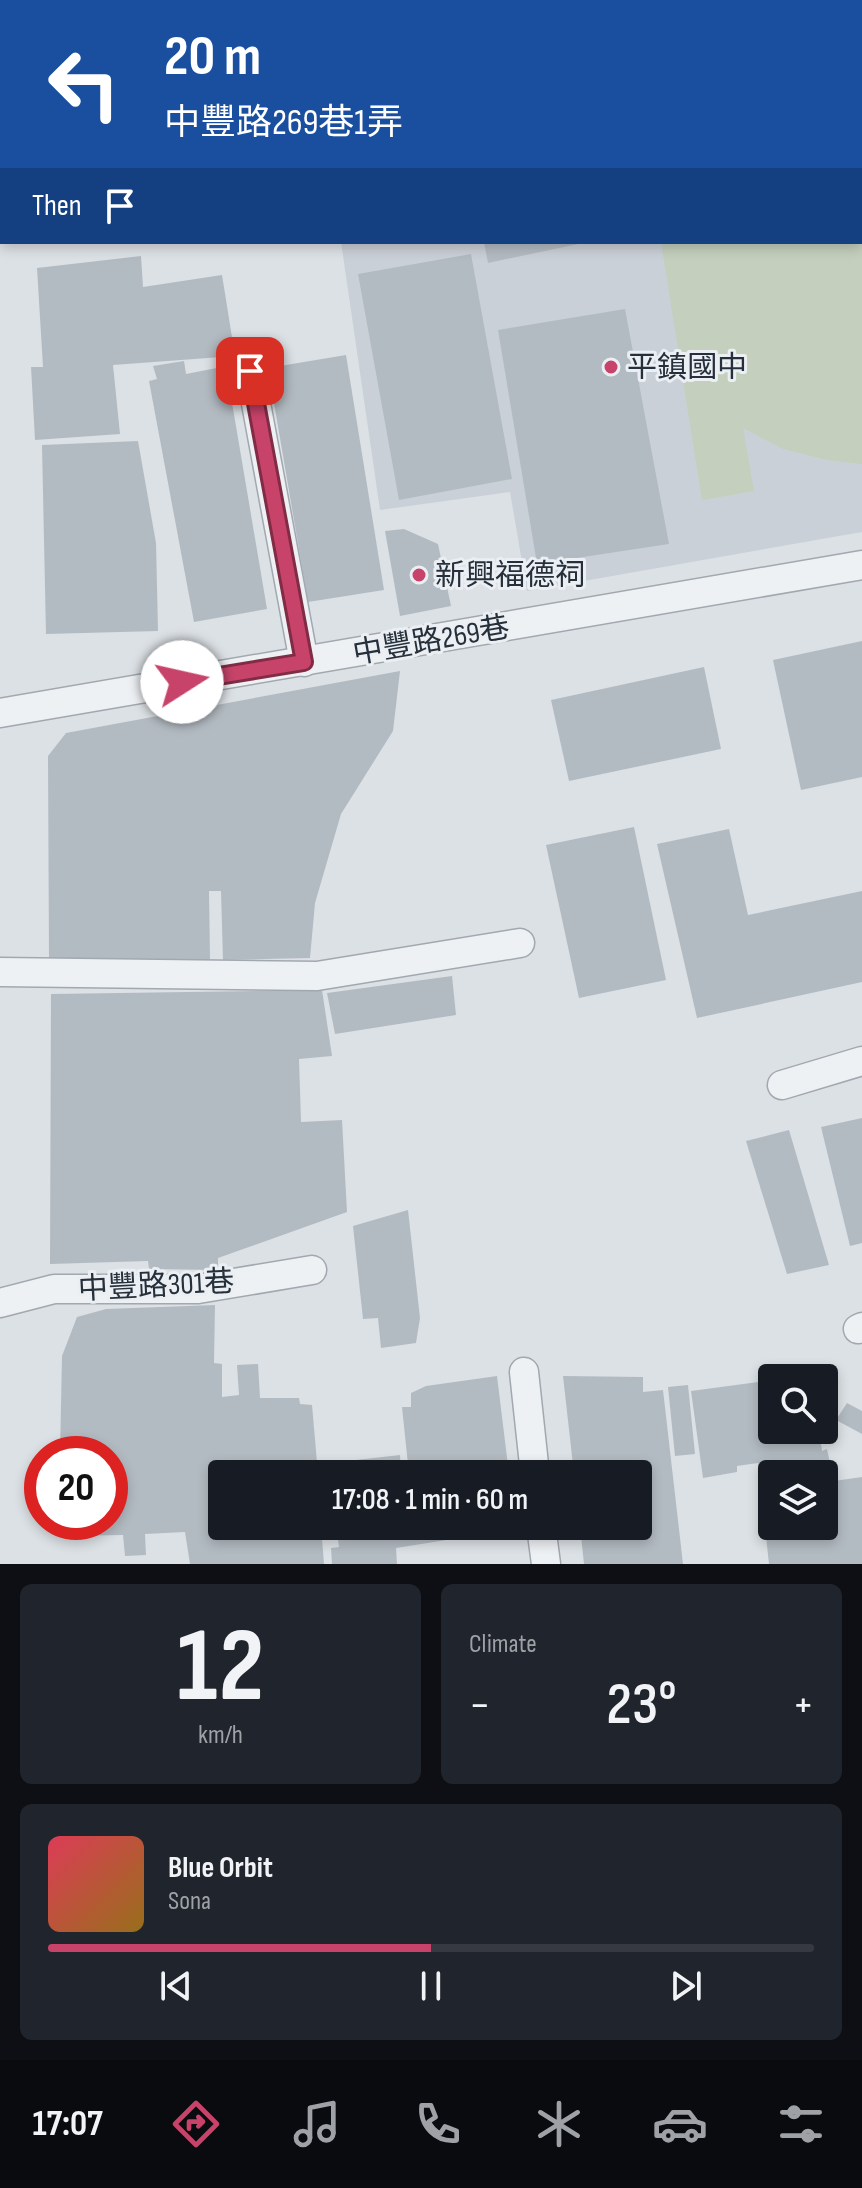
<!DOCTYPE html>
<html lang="en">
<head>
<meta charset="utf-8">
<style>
	body { margin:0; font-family:"Sofia Sans Condensed","Noto Sans TC",sans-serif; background:#20242c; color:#f1f3f6; height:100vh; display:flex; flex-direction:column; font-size:30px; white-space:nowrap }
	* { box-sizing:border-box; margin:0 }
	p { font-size:26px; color:#9ea1a6 }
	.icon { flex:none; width:44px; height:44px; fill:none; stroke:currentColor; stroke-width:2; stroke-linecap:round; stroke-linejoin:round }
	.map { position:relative; height:1564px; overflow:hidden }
	.details { display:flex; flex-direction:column; gap:20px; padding:20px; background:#0d0f14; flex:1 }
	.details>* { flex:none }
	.guide { position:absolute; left:0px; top:0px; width:862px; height:244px; box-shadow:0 4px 12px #0003; background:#1a4fa0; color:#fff; overflow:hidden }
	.buttons { position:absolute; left:758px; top:1364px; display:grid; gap:16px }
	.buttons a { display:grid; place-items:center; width:80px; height:80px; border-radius:8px; background:#171b24; box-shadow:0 4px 12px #0003; font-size:40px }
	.speed { position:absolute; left:24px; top:1436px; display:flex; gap:16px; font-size:40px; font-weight:700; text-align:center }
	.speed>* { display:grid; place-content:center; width:104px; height:104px; border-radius:50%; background:#171b24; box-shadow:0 4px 12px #0003; line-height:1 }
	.speed .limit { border:12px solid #d22; background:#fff; color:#111 }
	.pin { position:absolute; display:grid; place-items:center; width:68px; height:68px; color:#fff; margin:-34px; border-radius:16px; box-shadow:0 4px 12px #0006 }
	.me { position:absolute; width:88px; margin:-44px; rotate:80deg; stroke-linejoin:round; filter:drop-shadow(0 0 6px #0008) }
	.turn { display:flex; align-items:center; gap:28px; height:168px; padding:0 32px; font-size:36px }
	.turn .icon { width:104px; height:104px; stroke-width:2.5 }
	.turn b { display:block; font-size:56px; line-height:68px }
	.then { display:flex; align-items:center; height:76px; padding:0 32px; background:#0003; gap:16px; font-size:30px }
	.big { font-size:60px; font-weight:600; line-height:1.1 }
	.details .widget { flex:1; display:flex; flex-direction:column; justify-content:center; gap:12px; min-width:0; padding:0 28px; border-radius:12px; background:#20242c }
	.details .dial { align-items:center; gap:0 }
	.dial b { font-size:104px; line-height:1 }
	.song { display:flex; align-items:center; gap:24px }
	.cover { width:96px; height:96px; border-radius:12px; background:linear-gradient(135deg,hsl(350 70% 55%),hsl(40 70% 35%)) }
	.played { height:8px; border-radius:4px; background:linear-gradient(90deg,#c7436a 50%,#363941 50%) }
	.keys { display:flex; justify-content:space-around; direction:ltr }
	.heat { display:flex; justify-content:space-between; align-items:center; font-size:44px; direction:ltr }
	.details .tiles { flex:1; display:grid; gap:20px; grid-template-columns:1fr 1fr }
	.widget:last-child { grid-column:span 2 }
	.trip { position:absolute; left:208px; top:1460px; width:444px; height:80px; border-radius:8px; background:#171b24; box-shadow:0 4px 12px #0003; font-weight:600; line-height:80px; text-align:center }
	.menu { display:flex; height:128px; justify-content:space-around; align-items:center; background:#090b0e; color:#9ea1a6 }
	.menu .icon { width:56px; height:56px }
	.menu .on { color:#c7436a }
	.menu b { font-size:36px; color:#f1f3f6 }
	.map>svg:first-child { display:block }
	.built { fill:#cad0d7 }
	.green { fill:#c4cfbd }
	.building { fill:#b3bbc2; fill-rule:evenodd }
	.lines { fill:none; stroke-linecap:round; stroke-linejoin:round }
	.lane-casing { stroke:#a2a8af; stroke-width:31 }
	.lane { stroke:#eef1f4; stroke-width:28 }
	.route-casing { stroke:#812c45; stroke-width:20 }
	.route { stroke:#c7436a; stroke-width:14 }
	.poi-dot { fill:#c7436a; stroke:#ebeff3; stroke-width:3 }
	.labels { text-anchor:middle; stroke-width:6; stroke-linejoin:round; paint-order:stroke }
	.poi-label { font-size:30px; fill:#26303b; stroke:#ebeff3; text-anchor:start }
	.street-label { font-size:30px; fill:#26303b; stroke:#ebeff3 }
</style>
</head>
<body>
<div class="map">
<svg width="862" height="1564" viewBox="0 0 862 1564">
	<rect width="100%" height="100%" fill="#dce1e5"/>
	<path class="built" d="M305 0H862V532L527 591 510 492 380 510 341 242H860V2Z"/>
	<path class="green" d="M622 0H862V464L827 460 783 449 743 428 754 491 702 500 661 242H860V2Z"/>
	<g class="building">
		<path d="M484 242H583V243L488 263Z"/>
		<path d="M471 254 512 479 399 500 358 274Z"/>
		<path d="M141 256 143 287 222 275 235 356 113 365 120 434 35 440 31 367H43L37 268Z"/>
		<path d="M625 309 669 544 537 564 498 330Z"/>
		<path d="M346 355 384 590 308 602 268 368Z"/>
		<path d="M184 361 186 374 222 367V380L228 379 267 609 194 622 149 381 157 379 153 366Z"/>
		<path d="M138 441 156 543 158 631 46 634 42 445Z"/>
		<path d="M404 529 438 544 451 606 400 616 385 531Z"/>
		<path d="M862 641V777L801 790 773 660Z"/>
		<path d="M704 667 721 749 569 781 551 700Z"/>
		<path d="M400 671 393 731 341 814 315 903 310 958 223 960 221 891H209L210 960 49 962 48 756 66 733Z"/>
		<path d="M634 827 666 980 579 998 546 845Z"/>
		<path d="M729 829 748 915 862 891V982L697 1018 657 844Z"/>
		<path d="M452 976 456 1015 335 1034 327 993Z"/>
		<path d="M322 990 332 1056 299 1059 301 1122 342 1120 347 1212 218 1258V1270L149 1269 148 1261 50 1264 51 994Z"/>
		<path d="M862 1118V1243L850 1246 821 1127Z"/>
		<path d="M789 1130 829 1265 787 1274 746 1141Z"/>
		<path d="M408 1210 420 1318 416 1343 381 1348 378 1318 363 1319 353 1226Z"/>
		<path d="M215 1305 214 1363 222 1364V1397L239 1395 237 1365 258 1364 260 1398H299L300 1404 312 1405 318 1474H222V1526H321L324 1564H190L185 1532 145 1534 146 1555 125 1556 123 1535 59 1536 60 1522H110V1454H60L62 1356 77 1317 106 1309Z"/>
		<path d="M497 1376 509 1474H409L402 1407H411V1393L426 1386Z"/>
		<path d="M563 1376 643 1377V1392L663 1390 683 1564H584L580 1526H638V1474H574Z"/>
		<path d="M766 1381 772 1382V1430H819L822 1451 827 1449 834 1481 862 1477V1564H769L758 1463 737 1466V1472L703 1478 691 1391ZM772 1474H824V1526H772Z"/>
		<path d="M688 1385 695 1454 675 1456 668 1387Z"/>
		<path d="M847 1403 862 1411V1434L836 1420Z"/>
		<path d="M400 1455 401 1474H330L329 1463Z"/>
		<path d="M336 1526H492V1528L458 1532 459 1538 396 1548 397 1564H332L331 1548 339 1547Z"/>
	</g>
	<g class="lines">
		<g class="lane-casing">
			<g id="lane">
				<path d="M250 371 304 662"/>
				<path d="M0 713 862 565"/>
				<path d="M0 972 317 976 520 943"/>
				<path d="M782 1085 862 1061"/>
				<path d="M0 1303 54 1289H198L312 1270"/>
				<path d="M858 1329 862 1327"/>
				<path d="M524 1372 535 1474"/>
				<path d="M541 1526 546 1564"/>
			</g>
		</g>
		<use href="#lane" class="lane"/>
	</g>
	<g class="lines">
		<g class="route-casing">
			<path id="route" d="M182 682 304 662 250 371"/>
		</g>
		<use href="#route" class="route"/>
	</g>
	<g class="poi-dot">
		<circle cx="611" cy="367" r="8"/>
		<circle cx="419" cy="575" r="8"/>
	</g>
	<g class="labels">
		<g class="poi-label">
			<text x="627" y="377">平鎮國中</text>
			<text x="435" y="585">新興福德祠</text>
		</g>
		<g class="street-label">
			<text transform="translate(431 640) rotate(-10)" y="10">中豐路269巷</text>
			<text transform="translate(156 1285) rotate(-3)" y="10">中豐路301巷</text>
		</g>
	</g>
</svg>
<div class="buttons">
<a><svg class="icon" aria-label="search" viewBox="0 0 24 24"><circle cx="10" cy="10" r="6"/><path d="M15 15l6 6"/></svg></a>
<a><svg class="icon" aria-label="layers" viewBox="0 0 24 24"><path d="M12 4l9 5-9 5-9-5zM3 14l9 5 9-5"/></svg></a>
</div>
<div class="speed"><div class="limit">20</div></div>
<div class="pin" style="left:250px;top:371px;background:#d93025"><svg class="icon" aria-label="arrive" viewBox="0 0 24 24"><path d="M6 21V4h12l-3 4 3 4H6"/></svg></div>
<svg class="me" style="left:182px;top:682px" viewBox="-20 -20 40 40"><circle r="19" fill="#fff"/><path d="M0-13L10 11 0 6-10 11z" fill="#c7436a"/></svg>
<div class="trip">17:08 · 1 min · 60 m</div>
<div class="guide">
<div class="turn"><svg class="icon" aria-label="left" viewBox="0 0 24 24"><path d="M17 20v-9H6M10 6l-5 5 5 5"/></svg><div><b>20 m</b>中豐路269巷1弄</div></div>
<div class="then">Then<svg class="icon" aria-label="arrive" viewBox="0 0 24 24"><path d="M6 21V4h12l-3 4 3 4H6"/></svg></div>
</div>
</div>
<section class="details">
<div class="tiles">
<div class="widget dial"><b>12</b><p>km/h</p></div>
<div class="widget"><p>Climate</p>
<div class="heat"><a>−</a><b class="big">23°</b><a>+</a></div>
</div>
<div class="widget">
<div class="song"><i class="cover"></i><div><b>Blue Orbit</b><p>Sona</p></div></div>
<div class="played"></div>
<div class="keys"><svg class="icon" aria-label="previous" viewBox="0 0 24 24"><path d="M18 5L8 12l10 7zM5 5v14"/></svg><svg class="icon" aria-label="pause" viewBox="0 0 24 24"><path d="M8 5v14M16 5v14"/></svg><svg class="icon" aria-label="next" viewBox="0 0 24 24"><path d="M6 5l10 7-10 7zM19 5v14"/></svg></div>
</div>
</div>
</section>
<nav class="menu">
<b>17:07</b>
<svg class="icon on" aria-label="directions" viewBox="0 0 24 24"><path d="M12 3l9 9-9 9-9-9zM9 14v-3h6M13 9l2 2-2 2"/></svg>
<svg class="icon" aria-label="music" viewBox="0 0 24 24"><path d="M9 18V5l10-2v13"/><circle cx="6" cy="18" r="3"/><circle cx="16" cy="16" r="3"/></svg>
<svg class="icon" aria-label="phone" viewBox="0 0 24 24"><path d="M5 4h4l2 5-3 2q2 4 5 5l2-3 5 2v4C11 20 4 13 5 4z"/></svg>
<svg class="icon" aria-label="climate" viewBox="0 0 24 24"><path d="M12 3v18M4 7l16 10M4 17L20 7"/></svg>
<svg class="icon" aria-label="car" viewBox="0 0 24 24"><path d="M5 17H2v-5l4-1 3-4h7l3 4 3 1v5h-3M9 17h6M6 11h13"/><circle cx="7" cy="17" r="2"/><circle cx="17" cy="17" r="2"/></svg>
<svg class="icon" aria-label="filters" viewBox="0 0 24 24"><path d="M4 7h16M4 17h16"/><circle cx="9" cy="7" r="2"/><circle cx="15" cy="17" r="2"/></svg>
</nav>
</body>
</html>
